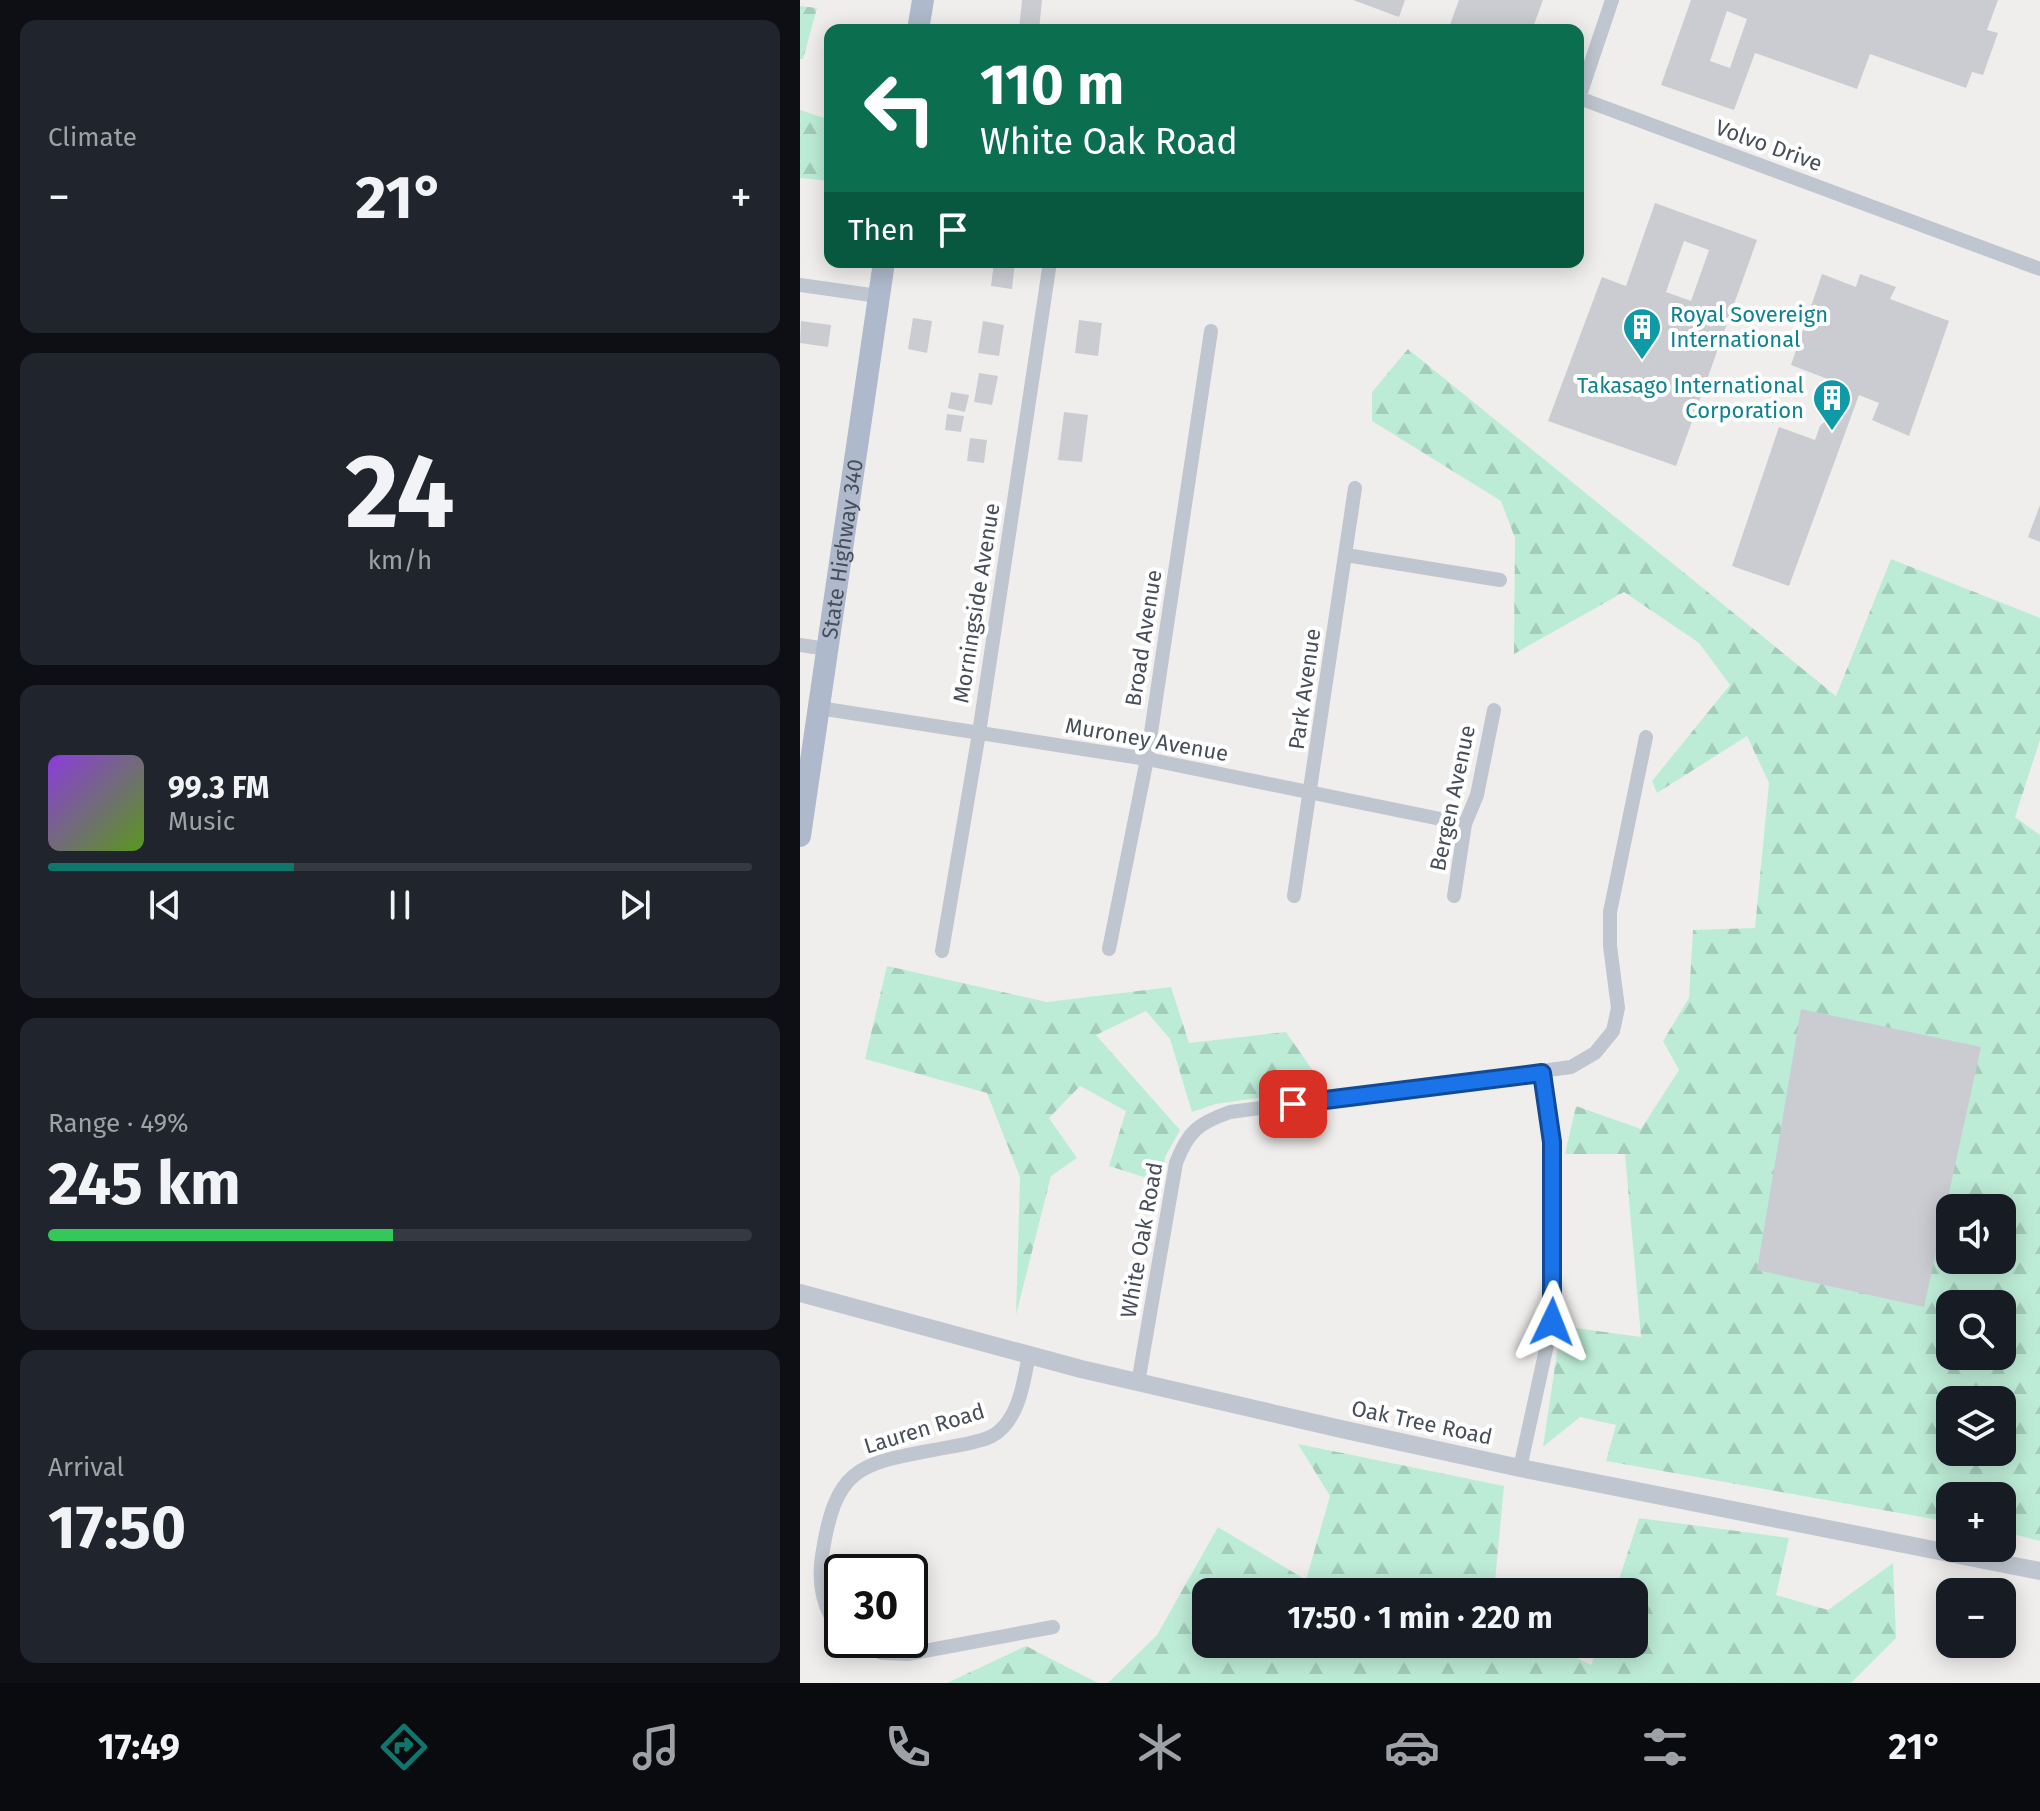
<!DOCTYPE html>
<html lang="en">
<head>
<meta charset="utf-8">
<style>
	body { margin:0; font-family:"Fira Sans",sans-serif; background:#20242c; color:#f1f3f6; height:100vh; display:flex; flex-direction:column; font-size:30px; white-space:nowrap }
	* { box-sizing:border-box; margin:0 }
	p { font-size:26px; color:#9ea1a6 }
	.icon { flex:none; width:44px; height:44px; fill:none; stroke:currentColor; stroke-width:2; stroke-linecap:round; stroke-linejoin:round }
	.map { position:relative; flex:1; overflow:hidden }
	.panel { display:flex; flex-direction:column; gap:20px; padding:20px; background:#0d0f14; width:800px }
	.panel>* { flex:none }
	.guide { position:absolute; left:24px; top:24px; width:760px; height:244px; border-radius:16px; box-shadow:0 4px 20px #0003; background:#0b6e4f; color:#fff; overflow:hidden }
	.tools { position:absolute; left:1136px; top:1194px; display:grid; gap:16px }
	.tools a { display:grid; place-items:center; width:80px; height:80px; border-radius:16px; background:#171b24; box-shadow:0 4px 20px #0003; font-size:40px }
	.speed { position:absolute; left:24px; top:1554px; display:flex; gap:16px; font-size:40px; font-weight:700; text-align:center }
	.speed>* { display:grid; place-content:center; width:104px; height:104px; border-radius:50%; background:#171b24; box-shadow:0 4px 20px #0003; line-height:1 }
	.speed .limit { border:4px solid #111; border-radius:12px; background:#fff; color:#111 }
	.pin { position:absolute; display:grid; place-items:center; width:68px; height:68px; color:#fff; margin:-34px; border-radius:16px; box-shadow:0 4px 12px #0006 }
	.me { position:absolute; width:88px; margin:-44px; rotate:2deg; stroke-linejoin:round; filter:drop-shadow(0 0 6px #0008) }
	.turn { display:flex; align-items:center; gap:28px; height:168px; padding:0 24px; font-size:36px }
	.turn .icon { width:104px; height:104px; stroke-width:2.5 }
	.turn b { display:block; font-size:56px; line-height:68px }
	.then { display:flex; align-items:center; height:76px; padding:0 24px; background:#0003; gap:16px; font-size:30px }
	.big { font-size:60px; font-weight:700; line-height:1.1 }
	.panel .card { flex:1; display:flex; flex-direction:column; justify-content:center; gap:12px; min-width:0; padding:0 28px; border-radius:16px; background:#20242c }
	.panel .dial { align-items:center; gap:0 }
	.dial b { font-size:104px; line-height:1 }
	.song { display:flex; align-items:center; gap:24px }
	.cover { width:96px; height:96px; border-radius:12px; background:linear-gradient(135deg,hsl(270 70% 55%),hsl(90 70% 35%)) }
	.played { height:8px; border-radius:4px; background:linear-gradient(90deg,#0f766e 35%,#363941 35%) }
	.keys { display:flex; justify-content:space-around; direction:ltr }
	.heat { display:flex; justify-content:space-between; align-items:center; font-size:44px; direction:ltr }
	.charge { height:12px; border-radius:6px; background:linear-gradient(90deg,#34c759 49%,#363941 0) }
	.trip { position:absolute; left:392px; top:1578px; width:456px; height:80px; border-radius:16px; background:#171b24; box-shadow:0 4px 20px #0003; font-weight:700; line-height:80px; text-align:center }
	.tab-bar { display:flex; height:128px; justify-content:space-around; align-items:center; background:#090b0e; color:#9ea1a6 }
	.tab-bar .icon { width:56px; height:56px }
	.tab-bar .active { color:#0f766e }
	.tab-bar b { font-size:36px; color:#f1f3f6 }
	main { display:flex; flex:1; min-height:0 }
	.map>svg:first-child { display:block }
	.forest { fill:url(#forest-firs); fill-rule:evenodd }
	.building { fill:#caccd2; fill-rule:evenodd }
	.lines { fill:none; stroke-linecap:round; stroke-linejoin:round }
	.minor { stroke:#bfc6cf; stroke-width:14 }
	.tertiary { stroke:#bfc6cf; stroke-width:18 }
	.primary { stroke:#aeb9cb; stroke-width:22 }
	.route-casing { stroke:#114b97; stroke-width:20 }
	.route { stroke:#1a73e8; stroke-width:14 }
	.labels { text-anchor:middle; stroke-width:8; stroke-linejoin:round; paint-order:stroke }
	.street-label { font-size:22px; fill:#474e5a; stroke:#fff }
	.culture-label { font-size:22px; fill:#0d838f; stroke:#fff; text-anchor:start }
</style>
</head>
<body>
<main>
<section class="panel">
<div class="card"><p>Climate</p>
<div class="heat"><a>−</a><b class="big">21°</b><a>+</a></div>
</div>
<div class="card dial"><b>24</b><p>km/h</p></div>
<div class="card">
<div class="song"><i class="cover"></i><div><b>99.3 FM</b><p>Music</p></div></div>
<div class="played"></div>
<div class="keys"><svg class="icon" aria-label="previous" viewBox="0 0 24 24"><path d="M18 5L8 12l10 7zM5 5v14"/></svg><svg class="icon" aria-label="pause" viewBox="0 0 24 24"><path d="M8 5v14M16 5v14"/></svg><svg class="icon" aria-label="next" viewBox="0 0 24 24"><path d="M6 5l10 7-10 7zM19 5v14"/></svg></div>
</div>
<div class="card"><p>Range · 49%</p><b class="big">245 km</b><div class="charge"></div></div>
<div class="card"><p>Arrival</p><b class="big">17:50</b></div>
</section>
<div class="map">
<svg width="1240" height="1683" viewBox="0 0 1240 1683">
	<defs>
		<pattern id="forest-firs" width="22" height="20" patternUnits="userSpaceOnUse" patternTransform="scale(2)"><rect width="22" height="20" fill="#bdecd6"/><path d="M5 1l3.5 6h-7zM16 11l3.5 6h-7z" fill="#a4ccba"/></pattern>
	</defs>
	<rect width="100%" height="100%" fill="#f0eeed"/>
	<g class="forest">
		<path d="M0 6 17 8 3 59H0Z"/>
		<path d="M0 110 30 120V181L0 178Z"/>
		<path d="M608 349 1036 696 1091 559 1240 618V740L1215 817 1240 835V1541L1202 1531V1496H1150V1522L806 1461 816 1425 780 1417 743 1447 761 1326 841 1337 825 1154H765L776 1106 841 1129 879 1070 863 1041 889 998 893 930 955 928 969 783 947 736 857 793 852 781 930 685 899 643 824 592 714 654 715 538 701 501 572 421V392ZM1150 1208H1202V1260H1150ZM1150 1304H1202V1356H1150ZM1150 1400H1202V1452H1150Z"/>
		<path d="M87 966 247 1002 371 987 389 1043 486 1032 525 1088 416 1104 392 1112 370 1039 346 1011 296 1035 380 1130 365 1157 363 1183 309 1166 326 1111 280 1086 249 1118 277 1158 251 1176 216 1315 220 1177 187 1093 65 1059Z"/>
		<path d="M498 1444 704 1486 694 1592H406V1644H750L791 1665 798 1644H834V1592H815L839 1518 989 1538 976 1595 1028 1610 1093 1563 1096 1638 1051 1683H308L357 1635 418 1527 506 1580 530 1496Z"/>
		<path d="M226 1646 298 1683H147Z"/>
	</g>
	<g class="building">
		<path d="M222 0H242L239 30H219Z"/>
		<path d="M553 0H605L599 17Z"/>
		<path d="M659 0H743L732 30H648Z"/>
		<path d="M891 0H1198L1187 30 1198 33 1183 75 1172 72 1166 88 1070 54 1057 89 955 53 934 110 861 85ZM927 11 947 19 930 68 910 61Z"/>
		<path d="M855 203 957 240 876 466 748 421 802 277 826 286ZM884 241 909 250 891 301 866 292Z"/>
		<path d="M194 262H215L212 289 191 286Z"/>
		<path d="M1022 274 1056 287 1060 274 1096 287 1090 299 1149 321 1109 436 1072 420 1079 403 1059 395 989 586 932 566 979 427 1015 440 1020 426 1042 405 1046 386 991 365Z"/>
		<path d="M113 318 132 321 127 353 108 349Z"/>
		<path d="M279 320 302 323 298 356 275 353Z"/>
		<path d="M1 321 31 325 28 347 0 343Z"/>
		<path d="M183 321 204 325 199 356 178 353Z"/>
		<path d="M179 373 198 376 192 405 174 402Z"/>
		<path d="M151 392 169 395 165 412 148 408Z"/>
		<path d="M264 412 288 415 282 462 258 460Z"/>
		<path d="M147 414 164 416 161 432 145 430Z"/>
		<path d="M170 438 187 440 184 463 167 461Z"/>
		<path d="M1240 505V542L1228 537Z"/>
		<path d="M1001 1009 1181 1047 1124 1307 957 1270Z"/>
	</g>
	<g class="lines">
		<g class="minor">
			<path d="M812 0 779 98 1240 269"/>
			<path d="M0 285 78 296"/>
			<path d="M546 555 700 580"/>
			<path d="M0 645 27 649"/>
			<path d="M19 708 347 759 665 824"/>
			<path d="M494 896 555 488"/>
			<path d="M654 896 665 824 677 795 694 710"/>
			<path d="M309 949 347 759 411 331"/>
			<path d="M142 951 179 733 250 262"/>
			<path d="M338 1383 376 1163C388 1131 399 1123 430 1112L771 1067 795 1053 813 1031 818 1008 810 946V912L846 737"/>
			<path d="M720 1468 752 1322V1142L742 1073"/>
			<path d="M42 1630C22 1612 18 1581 22 1556 36 1463 61 1464 144 1448 159 1445 178 1443 192 1436 219 1421 224 1381 229 1354"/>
			<path d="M53 1640 82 1653 108 1654 253 1627"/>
		</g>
		<path class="tertiary" d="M0 1293 281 1369 541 1429 720 1468 1240 1571"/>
		<g class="primary">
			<path d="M118 30 123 0"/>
			<path id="s1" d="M0 836 84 262"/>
		</g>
	</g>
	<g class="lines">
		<g class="route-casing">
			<path id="route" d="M493 1104 742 1073 752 1142V1322"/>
		</g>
		<use href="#route" class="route"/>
	</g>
	<defs>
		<g id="building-pin" transform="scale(2)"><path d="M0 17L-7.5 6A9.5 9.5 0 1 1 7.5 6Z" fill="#0f9aa8" stroke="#fff"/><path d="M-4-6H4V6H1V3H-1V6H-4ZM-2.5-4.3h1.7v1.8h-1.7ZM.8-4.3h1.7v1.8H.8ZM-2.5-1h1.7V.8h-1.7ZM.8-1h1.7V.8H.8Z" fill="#fff"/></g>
	</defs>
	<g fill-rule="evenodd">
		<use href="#building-pin" x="842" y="327"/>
		<use href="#building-pin" x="1032" y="398"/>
	</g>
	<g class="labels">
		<g class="street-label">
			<text transform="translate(969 145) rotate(20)" y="8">Volvo Drive</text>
			<text dy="8" stroke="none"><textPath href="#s1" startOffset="290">State Highway 340</textPath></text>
			<text transform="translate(176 603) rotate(-81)" y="8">Morningside Avenue</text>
			<text transform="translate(343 638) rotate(-81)" y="8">Broad Avenue</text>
			<text transform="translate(504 689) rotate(-82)" y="8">Park Avenue</text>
			<text transform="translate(347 739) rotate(10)" y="8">Muroney Avenue</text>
			<text transform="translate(652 798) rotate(-78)" y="8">Bergen Avenue</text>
			<text transform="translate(341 1240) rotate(-80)" y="8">White Oak Road</text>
			<text transform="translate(622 1422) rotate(12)" y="8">Oak Tree Road</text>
			<text transform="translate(124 1428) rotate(-17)" y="8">Lauren Road</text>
		</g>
		<g class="culture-label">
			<text x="870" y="322">Royal Sovereign<tspan x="870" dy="25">International</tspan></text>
			<text x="1004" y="393" text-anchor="end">Takasago International<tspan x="1004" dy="25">Corporation</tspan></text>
		</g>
	</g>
</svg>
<div class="tools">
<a><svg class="icon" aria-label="sound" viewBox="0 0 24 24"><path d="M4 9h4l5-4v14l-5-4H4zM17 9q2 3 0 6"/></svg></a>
<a><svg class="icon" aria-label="search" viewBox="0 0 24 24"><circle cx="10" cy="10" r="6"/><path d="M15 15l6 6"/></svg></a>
<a><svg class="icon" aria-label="layers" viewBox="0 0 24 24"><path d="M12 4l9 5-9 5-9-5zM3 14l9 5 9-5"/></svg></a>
<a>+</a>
<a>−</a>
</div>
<div class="speed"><div class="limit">30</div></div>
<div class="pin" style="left:493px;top:1104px;background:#d93025"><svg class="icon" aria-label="arrive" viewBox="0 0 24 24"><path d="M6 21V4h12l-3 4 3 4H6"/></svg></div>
<svg class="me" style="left:752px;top:1322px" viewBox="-20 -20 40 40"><path d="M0-17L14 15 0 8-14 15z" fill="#1a73e8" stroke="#fff" stroke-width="4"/></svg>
<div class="trip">17:50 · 1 min · 220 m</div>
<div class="guide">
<div class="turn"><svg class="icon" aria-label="left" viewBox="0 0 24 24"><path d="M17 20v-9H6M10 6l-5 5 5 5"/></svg><div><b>110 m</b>White Oak Road</div></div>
<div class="then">Then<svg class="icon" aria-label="arrive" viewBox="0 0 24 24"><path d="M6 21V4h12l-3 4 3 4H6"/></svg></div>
</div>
</div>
</main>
<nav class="tab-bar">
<b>17:49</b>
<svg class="icon active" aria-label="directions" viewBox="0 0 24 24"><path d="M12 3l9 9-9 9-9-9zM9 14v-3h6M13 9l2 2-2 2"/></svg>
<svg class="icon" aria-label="music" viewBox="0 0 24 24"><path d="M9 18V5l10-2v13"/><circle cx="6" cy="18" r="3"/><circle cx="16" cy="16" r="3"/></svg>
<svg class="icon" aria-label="phone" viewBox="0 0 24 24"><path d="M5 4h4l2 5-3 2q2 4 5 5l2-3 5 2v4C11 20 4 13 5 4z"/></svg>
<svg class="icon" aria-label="climate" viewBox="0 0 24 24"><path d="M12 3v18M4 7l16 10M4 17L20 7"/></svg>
<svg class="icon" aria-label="car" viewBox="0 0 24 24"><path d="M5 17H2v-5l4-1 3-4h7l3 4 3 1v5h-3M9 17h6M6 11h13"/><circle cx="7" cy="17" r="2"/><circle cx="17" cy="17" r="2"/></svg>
<svg class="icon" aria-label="filters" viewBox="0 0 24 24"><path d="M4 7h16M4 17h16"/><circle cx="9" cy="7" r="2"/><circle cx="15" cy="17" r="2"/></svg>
<b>21°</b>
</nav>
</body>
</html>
